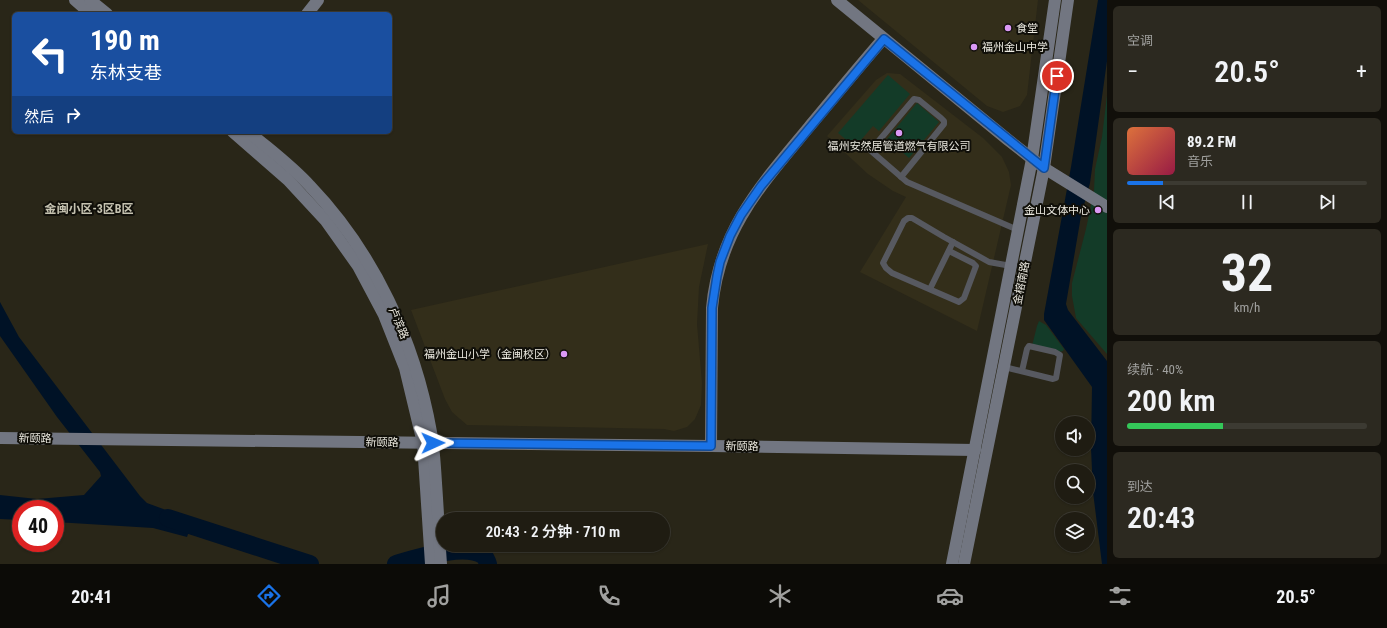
<!DOCTYPE html>
<html lang="zh">
<head>
<meta charset="utf-8">
<style>
	body { margin:0; font-family:"Roboto Condensed","Noto Sans SC",sans-serif; background:#2c2920; color:#f1f3f6; height:100vh; display:flex; flex-direction:column; font-size:15px; white-space:nowrap }
	* { box-sizing:border-box; margin:0 }
	p { font-size:13px; color:#a1a19f }
	.icon { flex:none; width:22px; height:22px; fill:none; stroke:currentColor; stroke-width:2; stroke-linecap:round; stroke-linejoin:round }
	.map { position:relative; flex:1; overflow:hidden }
	.drawer { display:flex; flex-direction:column; gap:6px; padding:6px; background:#110f0a; width:280px }
	.drawer>* { flex:none }
	.guide { position:absolute; left:12px; top:12px; width:380px; height:122px; border-radius:6px; box-shadow:0 1px 3px #0004,0 0 0 1px #3c3a32; background:#1a4fa0; color:#fff; overflow:hidden }
	.controls { position:absolute; left:1055px; top:416px; display:grid; gap:8px }
	.controls a { display:grid; place-items:center; width:40px; height:40px; border-radius:50%; background:#1f1c12; box-shadow:0 1px 3px #0004,0 0 0 1px #3c3a32; font-size:20px }
	.speed { position:absolute; left:12px; top:500px; display:flex; gap:8px; font-size:20px; font-weight:700; text-align:center }
	.speed>* { display:grid; place-content:center; width:52px; height:52px; border-radius:50%; background:#1f1c12; box-shadow:0 1px 3px #0004,0 0 0 1px #3c3a32; line-height:1 }
	.speed .limit { border:6px solid #d22; background:#fff; color:#111 }
	.pin { position:absolute; display:grid; place-items:center; width:34px; height:34px; color:#fff; margin:-17px; border:2px solid #fff; border-radius:50%; box-shadow:0 1px 4px #0007 }
	.me { position:absolute; width:44px; margin:-22px; rotate:89deg; stroke-linejoin:round; filter:drop-shadow(0 0 3px #0008) }
	.turn { display:flex; align-items:center; gap:14px; height:84px; padding:0 12px; font-size:18px }
	.turn .icon { width:52px; height:52px; stroke-width:2.5 }
	.turn b { display:block; font-size:28px; line-height:34px }
	.then { display:flex; align-items:center; height:38px; padding:0 12px; background:#0003; gap:8px; font-size:15px }
	.big { font-size:30px; font-weight:600; line-height:1.1 }
	.drawer .widget { flex:1; display:flex; flex-direction:column; justify-content:center; gap:6px; min-width:0; padding:0 14px; border-radius:6px; background:#2c2920 }
	.drawer .dial { align-items:center; gap:0 }
	.dial b { font-size:52px; line-height:1 }
	.song { display:flex; align-items:center; gap:12px }
	.cover { width:48px; height:48px; border-radius:6px; background:linear-gradient(135deg,hsl(20 70% 55%),hsl(340 70% 35%)) }
	.played { height:4px; border-radius:2px; background:linear-gradient(90deg,#1a73e8 15%,#3c3a32 15%) }
	.keys { display:flex; justify-content:space-around; direction:ltr }
	.heat { display:flex; justify-content:space-between; align-items:center; font-size:22px; direction:ltr }
	.charge { height:6px; border-radius:3px; background:linear-gradient(90deg,#34c759 40%,#3c3a32 0) }
	.trip { position:absolute; left:436px; top:512px; width:234px; height:40px; border-radius:20px; background:#1f1c12; box-shadow:0 1px 3px #0004,0 0 0 1px #3c3a32; font-weight:600; line-height:40px; text-align:center }
	.dock { display:flex; height:64px; justify-content:space-around; align-items:center; background:#0c0b07; color:#a1a19f }
	.dock .icon { width:28px; height:28px }
	.dock .selected { color:#1a73e8 }
	.dock b { font-size:18px; color:#f1f3f6 }
	main { display:flex; flex:1; min-height:0 }
	.map>svg:first-child { display:block }
	.built { fill:#332e1a }
	.green { fill:#133b28 }
	.water { fill:#001226 }
	.lines { fill:none; stroke-linecap:round; stroke-linejoin:round }
	.river { stroke:#001226; stroke-width:18 }
	.lane { stroke:#575960; stroke-width:6 }
	.secondary { stroke:#727681; stroke-width:12 }
	.route-casing { stroke:#114b97; stroke-width:10 }
	.route { stroke:#1a73e8; stroke-width:7 }
	.poi-dot { fill:#db99f5; stroke:#100f09; stroke-width:1.5 }
	.labels { text-anchor:middle; stroke-width:4; stroke-linejoin:round; paint-order:stroke }
	.poi-label { font-size:11px; fill:#ebe9e0; stroke:#100f09; text-anchor:start }
	.street-label { font-size:11px; fill:#ebe9e0; stroke:#100f09 }
	.neighbourhood-label { font-size:12px; font-weight:bold; fill:#c5c2b0; stroke:#100f09 }
</style>
</head>
<body>
<main>
<div class="map">
<svg width="1107" height="564" viewBox="0 0 1107 564">
	<rect width="100%" height="100%" fill="#292618"/>
	<g class="built">
		<path d="M858 0H1038L1027 95 1020 106 1003 112 987 106Z"/>
		<path d="M887 73 900 74 983 138 1002 157 1009 172 1011 185 977 331 860 272 906 197 893 191 868 174 827 136 876 80Z"/>
		<path d="M708 244 699 287 697 324 702 383 701 405 695 419 687 427 674 431 664 429 467 425 452 412 445 399 411 310Z"/>
	</g>
	<g class="green">
		<path d="M888 75 910 94 879 131 873 126 855 147 838 133Z"/>
		<path d="M1107 95V354L1076 318 1072 296V283L1086 229 1094 191 1095 169 1102 137Z"/>
		<path d="M917 103 939 122 909 158 887 139Z"/>
		<path d="M1039 321 1046 325 1064 349 1063 351 1059 352 1032 346 1037 326Z"/>
	</g>
	<g class="water">
		<path d="M1098 0H1107V61L1090 183 1081 216 1066 304 1068 310 1107 361V564H1102L1093 492 1091 448 1092 387 1044 320V314L1071 167Z"/>
		<path d="M0 302 19 337 140 496 147 503 193 520 187 537 153 528 55 522V509H21V520L0 519V495L37 499 84 495 101 476 100 472 57 417 0 336Z"/>
	</g>
	<g class="lines">
		<g class="river">
			<path d="M168 518 310 564"/>
			<path d="M396 564C416 558 466 542 484 556 486 558 487 561 488 564"/>
		</g>
		<g class="lane">
			<path d="M863 144 907 182 1018 230"/>
			<path d="M871 150 914 99 919 100 941 118 944 121V124L901 177"/>
			<path d="M949 251 973 263 976 266 964 298 959 302 892 273 886 268 883 263 904 221 908 218H912L944 237 989 262 1011 266"/>
			<path d="M930 289 953 242"/>
			<path d="M1004 367 1053 379 1056 378 1060 355 1055 352 1029 346 1027 349 1022 371"/>
		</g>
		<g class="secondary">
			<path d="M75 0 91 14"/>
			<path d="M90 0 107 14"/>
			<path d="M837 0 1007 139 1044 168 1107 207"/>
			<path d="M307 14 318 0"/>
			<path d="M233 132 288 180 326 221 358 266 384 315 405 368 423 443 431 564"/>
			<path d="M249 132C270 150 292 166 310 186 374 253 415 341 431 432 434 448 435 466 436 483 438 510 439 537 441 564"/>
			<path d="M0 438 711 446 975 450"/>
			<path d="M711 446 712 308C719 230 761 185 809 127 834 97 858 68 883 39"/>
			<path d="M952 564 1032 159 1055 0"/>
			<path d="M964 564 1044 168 1068 0"/>
		</g>
	</g>
	<g class="lines">
		<g class="route-casing">
			<path id="route" d="M433 443 711 446 712 308 717 276 720 262 730 236 741 215 761 186 884 39 1044 168 1057 76"/>
		</g>
		<use href="#route" class="route"/>
	</g>
	<g class="poi-dot">
		<circle cx="1008" cy="28" r="4"/>
		<circle cx="974" cy="47" r="4"/>
		<circle cx="899" cy="133" r="4"/>
		<circle cx="1098" cy="210" r="4"/>
		<circle cx="564" cy="354" r="4"/>
	</g>
	<g class="labels">
		<g class="poi-label">
			<text x="1016" y="32">食堂</text>
			<text x="982" y="51">福州金山中学</text>
			<text x="899" y="150" text-anchor="middle">福州安然居管道燃气有限公司</text>
			<text x="1090" y="214" text-anchor="end">金山文体中心</text>
			<text x="556" y="358" text-anchor="end">福州金山小学（金闽校区）</text>
		</g>
		<g class="street-label">
			<text transform="translate(1021 283) rotate(-79)" y="4">金榕南路</text>
			<text transform="translate(399 323) rotate(67)" y="4">卢滨路</text>
			<text transform="translate(35 438) rotate(1)" y="4">新颐路</text>
			<text transform="translate(382 442) rotate(1)" y="4">新颐路</text>
			<text transform="translate(742 446) rotate(1)" y="4">新颐路</text>
		</g>
		<g class="neighbourhood-label">
			<text x="89" y="213">金闽小区-3区B区</text>
		</g>
	</g>
</svg>
<div class="controls">
<a><svg class="icon" aria-label="sound" viewBox="0 0 24 24"><path d="M4 9h4l5-4v14l-5-4H4zM17 9q2 3 0 6"/></svg></a>
<a><svg class="icon" aria-label="search" viewBox="0 0 24 24"><circle cx="10" cy="10" r="6"/><path d="M15 15l6 6"/></svg></a>
<a><svg class="icon" aria-label="layers" viewBox="0 0 24 24"><path d="M12 4l9 5-9 5-9-5zM3 14l9 5 9-5"/></svg></a>
</div>
<div class="speed"><div class="limit">40</div></div>
<div class="pin" style="left:1057px;top:76px;background:#d93025"><svg class="icon" aria-label="arrive" viewBox="0 0 24 24"><path d="M6 21V4h12l-3 4 3 4H6"/></svg></div>
<svg class="me" style="left:433px;top:443px" viewBox="-20 -20 40 40"><path d="M0-17L14 15 0 8-14 15z" fill="#1a73e8" stroke="#fff" stroke-width="4"/></svg>
<div class="trip">20:43 · 2 分钟 · 710 m</div>
<div class="guide">
<div class="turn"><svg class="icon" aria-label="left" viewBox="0 0 24 24"><path d="M17 20v-9H6M10 6l-5 5 5 5"/></svg><div><b>190 m</b>东林支巷</div></div>
<div class="then">然后<svg class="icon" aria-label="right" viewBox="0 0 24 24"><path d="M7 20v-9h11M14 6l5 5-5 5"/></svg></div>
</div>
</div>
<section class="drawer">
<div class="widget"><p>空调</p>
<div class="heat"><a>−</a><b class="big">20.5°</b><a>+</a></div>
</div>
<div class="widget">
<div class="song"><i class="cover"></i><div><b>89.2 FM</b><p>音乐</p></div></div>
<div class="played"></div>
<div class="keys"><svg class="icon" aria-label="previous" viewBox="0 0 24 24"><path d="M18 5L8 12l10 7zM5 5v14"/></svg><svg class="icon" aria-label="pause" viewBox="0 0 24 24"><path d="M8 5v14M16 5v14"/></svg><svg class="icon" aria-label="next" viewBox="0 0 24 24"><path d="M6 5l10 7-10 7zM19 5v14"/></svg></div>
</div>
<div class="widget dial"><b>32</b><p>km/h</p></div>
<div class="widget"><p>续航 · 40%</p><b class="big">200 km</b><div class="charge"></div></div>
<div class="widget"><p>到达</p><b class="big">20:43</b></div>
</section>
</main>
<nav class="dock">
<b>20:41</b>
<svg class="icon selected" aria-label="directions" viewBox="0 0 24 24"><path d="M12 3l9 9-9 9-9-9zM9 14v-3h6M13 9l2 2-2 2"/></svg>
<svg class="icon" aria-label="music" viewBox="0 0 24 24"><path d="M9 18V5l10-2v13"/><circle cx="6" cy="18" r="3"/><circle cx="16" cy="16" r="3"/></svg>
<svg class="icon" aria-label="phone" viewBox="0 0 24 24"><path d="M5 4h4l2 5-3 2q2 4 5 5l2-3 5 2v4C11 20 4 13 5 4z"/></svg>
<svg class="icon" aria-label="climate" viewBox="0 0 24 24"><path d="M12 3v18M4 7l16 10M4 17L20 7"/></svg>
<svg class="icon" aria-label="car" viewBox="0 0 24 24"><path d="M5 17H2v-5l4-1 3-4h7l3 4 3 1v5h-3M9 17h6M6 11h13"/><circle cx="7" cy="17" r="2"/><circle cx="17" cy="17" r="2"/></svg>
<svg class="icon" aria-label="filters" viewBox="0 0 24 24"><path d="M4 7h16M4 17h16"/><circle cx="9" cy="7" r="2"/><circle cx="15" cy="17" r="2"/></svg>
<b>20.5°</b>
</nav>
</body>
</html>
